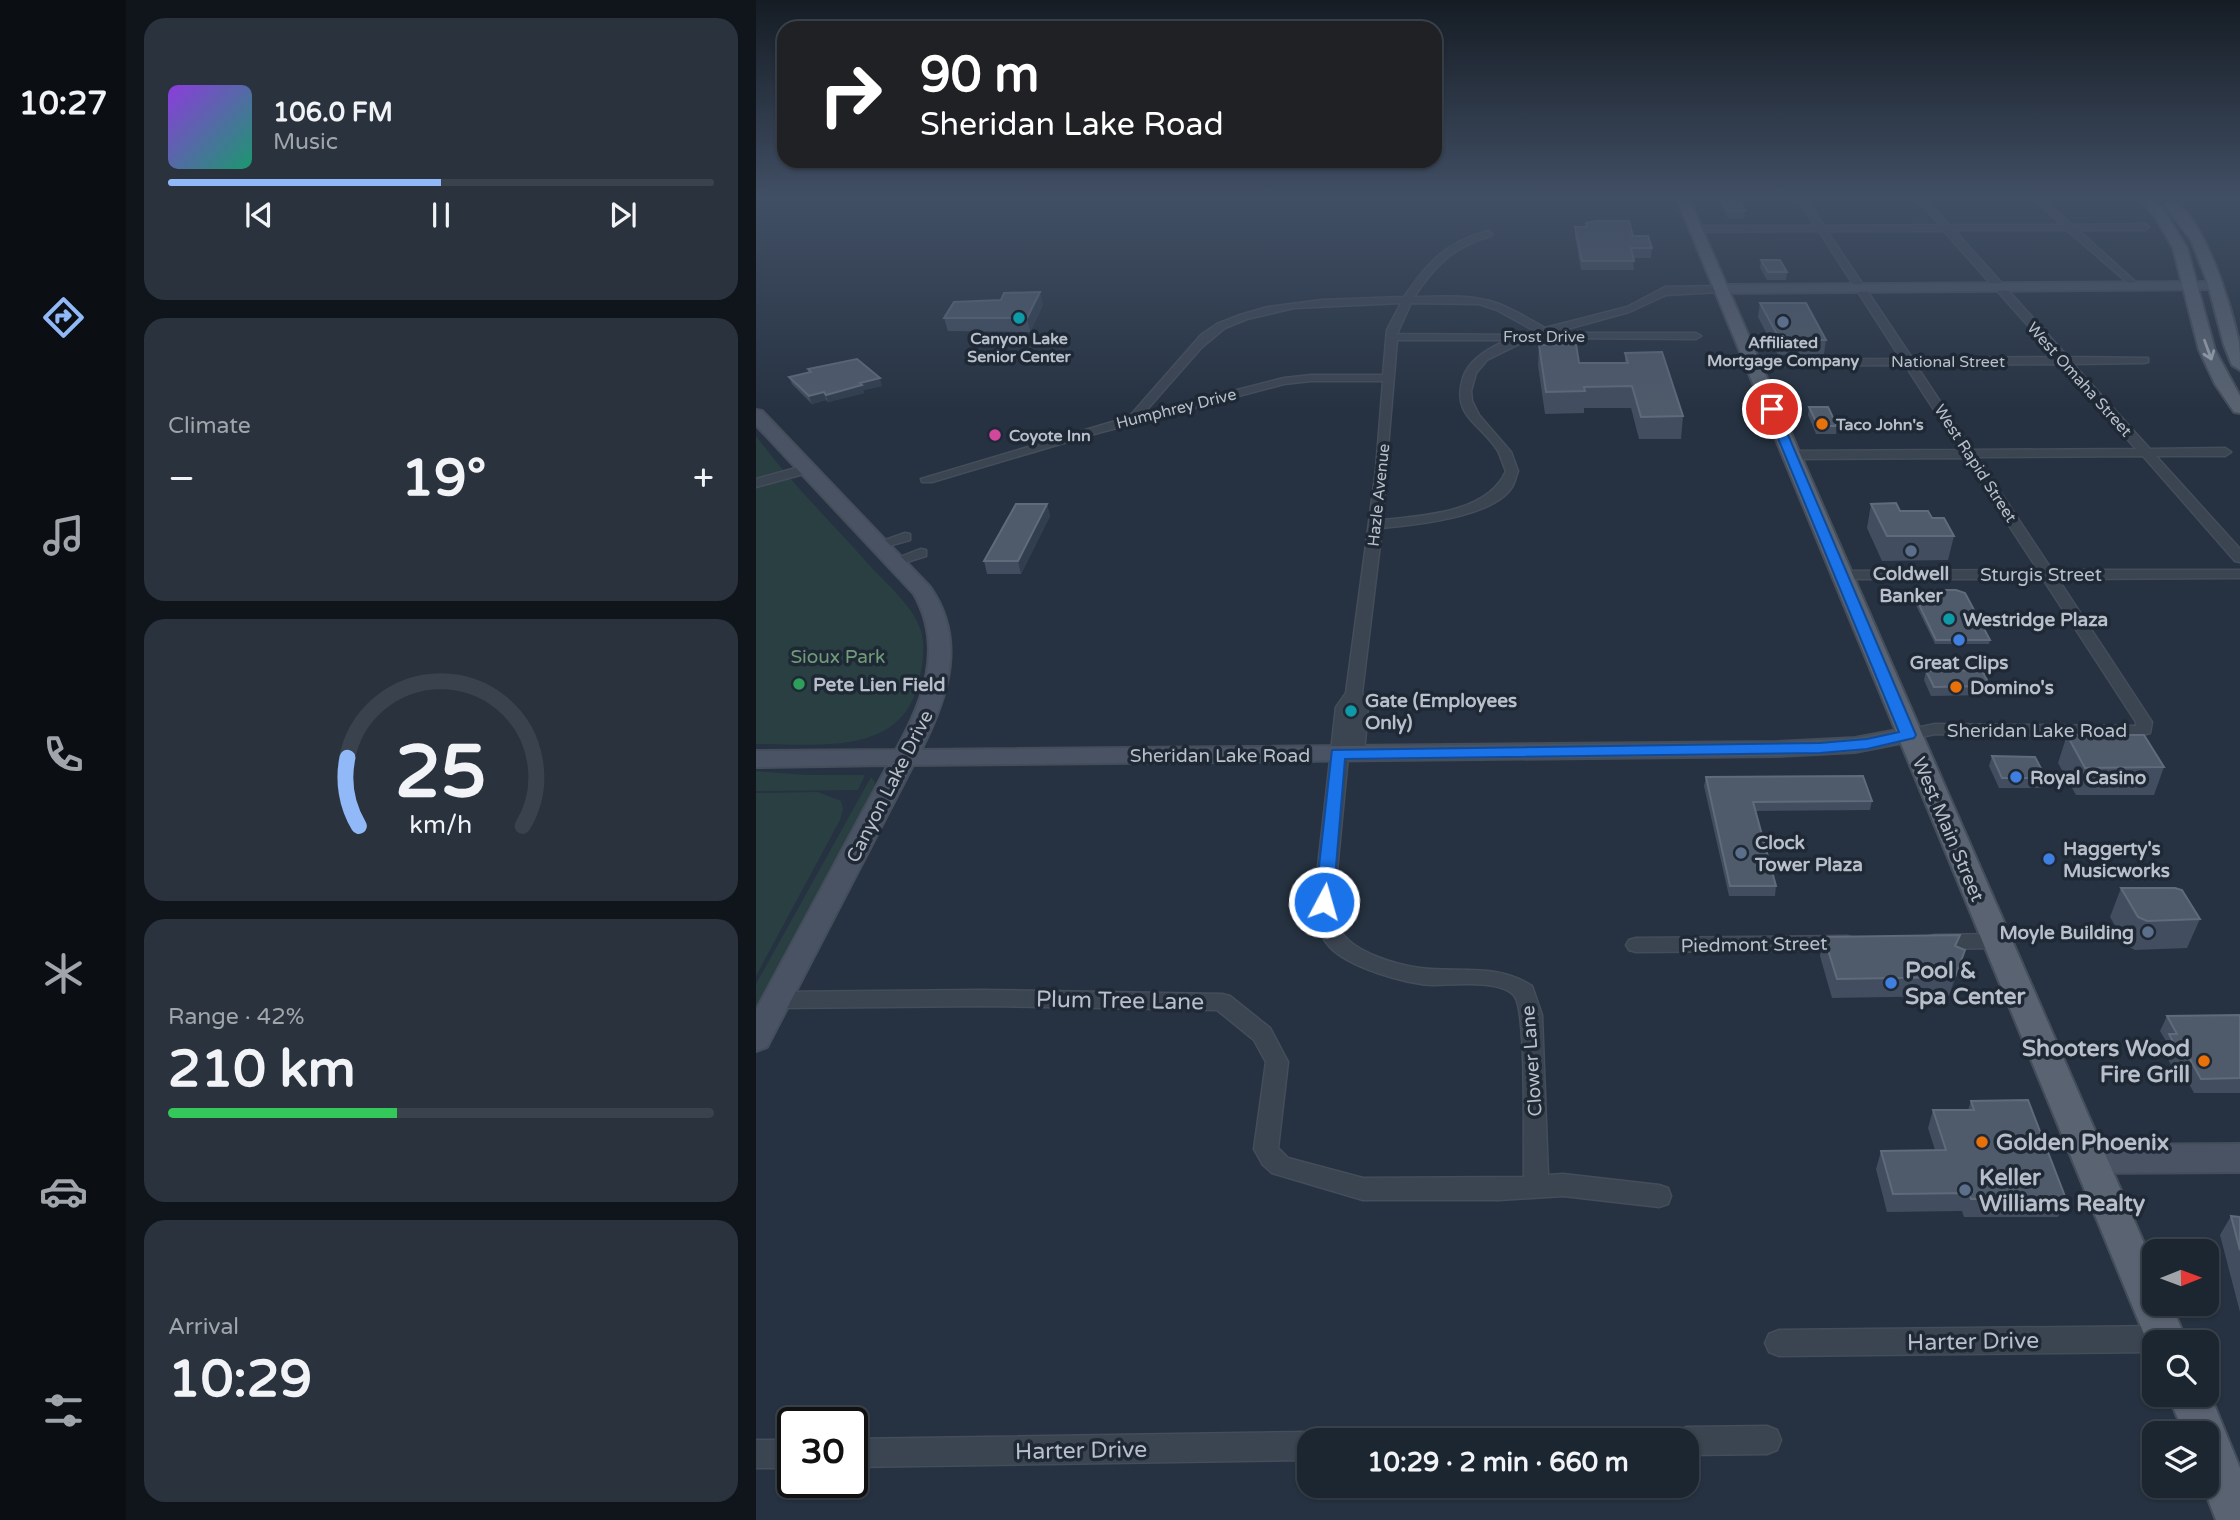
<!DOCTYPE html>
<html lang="en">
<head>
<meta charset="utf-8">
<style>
	body { margin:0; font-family:"Varela Round",sans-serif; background:#29323d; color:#f1f3f6; height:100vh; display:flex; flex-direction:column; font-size:26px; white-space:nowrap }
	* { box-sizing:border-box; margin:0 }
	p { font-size:23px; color:#a0a5ab }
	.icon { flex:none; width:38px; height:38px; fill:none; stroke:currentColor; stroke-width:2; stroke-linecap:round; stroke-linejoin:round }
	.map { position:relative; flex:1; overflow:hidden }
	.side { display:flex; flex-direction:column; gap:18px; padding:18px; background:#0f151b; width:630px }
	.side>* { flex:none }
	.guide { position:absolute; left:21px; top:21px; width:665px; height:147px; border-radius:21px; box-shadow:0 2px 5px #0004,0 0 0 2px #3a434d; background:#202124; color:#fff; overflow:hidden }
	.needle { width:46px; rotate:89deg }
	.buttons { position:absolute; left:1386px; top:1239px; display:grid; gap:14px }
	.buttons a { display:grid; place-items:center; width:77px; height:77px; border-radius:14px; background:#1c2631; box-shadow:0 2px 5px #0004,0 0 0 2px #3a434d; font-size:35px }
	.speed { position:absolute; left:21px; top:1407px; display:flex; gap:14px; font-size:35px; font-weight:700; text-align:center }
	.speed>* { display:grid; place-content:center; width:91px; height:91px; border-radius:50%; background:#1c2631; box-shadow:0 2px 5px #0004,0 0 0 2px #3a434d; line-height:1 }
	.speed .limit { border:4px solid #111; border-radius:10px; background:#fff; color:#111 }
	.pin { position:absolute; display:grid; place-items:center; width:60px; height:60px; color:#fff; margin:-30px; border:4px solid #fff; border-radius:50%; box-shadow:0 2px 7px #0007 }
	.me { position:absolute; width:77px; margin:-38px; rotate:6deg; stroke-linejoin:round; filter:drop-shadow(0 0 5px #0008) }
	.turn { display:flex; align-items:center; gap:24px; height:147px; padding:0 28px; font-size:32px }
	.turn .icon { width:91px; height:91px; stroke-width:2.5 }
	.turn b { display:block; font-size:49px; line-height:60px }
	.big { font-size:52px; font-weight:800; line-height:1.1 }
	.side .card { flex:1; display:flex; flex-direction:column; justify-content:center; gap:10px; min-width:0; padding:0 24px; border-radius:21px; background:#29323d }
	.side .dial { align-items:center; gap:0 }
	.dial svg { height:182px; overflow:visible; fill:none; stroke:#3a434d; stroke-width:7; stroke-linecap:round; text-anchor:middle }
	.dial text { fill:#f1f3f6; stroke:none }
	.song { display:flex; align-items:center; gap:21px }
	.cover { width:84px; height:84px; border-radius:10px; background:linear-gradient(135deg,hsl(270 70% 55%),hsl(160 70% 35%)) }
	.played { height:7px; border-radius:4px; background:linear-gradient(90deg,#91b8f7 50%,#3a434d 50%) }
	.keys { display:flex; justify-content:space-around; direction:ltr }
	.heat { display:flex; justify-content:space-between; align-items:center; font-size:38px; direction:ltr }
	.charge { height:10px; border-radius:5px; background:linear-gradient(90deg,#34c759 42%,#3a434d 0) }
	.trip { position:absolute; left:541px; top:1428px; width:402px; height:70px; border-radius:21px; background:#1c2631; box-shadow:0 2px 5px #0004,0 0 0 2px #3a434d; font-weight:800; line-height:70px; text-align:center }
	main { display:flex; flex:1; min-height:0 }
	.tabs { display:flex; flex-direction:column; width:126px; justify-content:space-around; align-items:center; background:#0b0f14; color:#a0a5ab }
	.tabs .icon { width:49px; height:49px }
	.tabs .selected { color:#91b8f7 }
	.tabs b { font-size:32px; color:#f1f3f6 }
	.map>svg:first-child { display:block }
	.green { fill:#293f42 }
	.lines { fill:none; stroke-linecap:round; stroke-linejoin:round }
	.street-casing { stroke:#444d5a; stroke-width:3 }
	.secondary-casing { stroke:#444d5a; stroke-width:4 }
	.primary-casing { stroke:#444d5a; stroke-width:4 }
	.street { fill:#3b4451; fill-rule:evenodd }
	.secondary { fill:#495364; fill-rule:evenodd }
	.primary { fill:#596371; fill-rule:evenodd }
	.wall { fill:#424e5f }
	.shaded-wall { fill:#313e4e }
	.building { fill:#4f5b6b; stroke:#5f6a7a; stroke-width:2 }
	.oneway { stroke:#a5adb9 }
	.route { fill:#1a73e8; stroke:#114b97; stroke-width:2 }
	.culture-dot { fill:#0f9aa8; stroke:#1f2936; stroke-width:2.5 }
	.service-dot { fill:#5c6f8a; stroke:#1f2936; stroke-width:2.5 }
	.food-dot { fill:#e8710a; stroke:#1f2936; stroke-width:2.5 }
	.hotel-dot { fill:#d1479c; stroke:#1f2936; stroke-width:2.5 }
	.shop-dot { fill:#3f7fe0; stroke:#1f2936; stroke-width:2.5 }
	.leisure-dot { fill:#2e9e5b; stroke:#1f2936; stroke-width:2.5 }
	.labels { text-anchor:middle; stroke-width:7; stroke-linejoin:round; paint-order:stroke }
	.far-street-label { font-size:16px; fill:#b8bfcb; stroke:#1f2936 }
	.far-poi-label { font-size:16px; font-weight:bold; fill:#b8bfcb; stroke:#1f2936 }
	.poi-label { font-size:19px; font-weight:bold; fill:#b8bfcb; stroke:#1f2936; text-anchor:start }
	.street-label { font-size:19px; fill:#b8bfcb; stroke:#1f2936 }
	.park-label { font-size:19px; fill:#6f9c79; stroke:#1f2936 }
	.near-poi-label { font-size:23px; font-weight:bold; fill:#b8bfcb; stroke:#1f2936; text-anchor:start }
	.near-street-label { font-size:23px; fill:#b8bfcb; stroke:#1f2936 }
</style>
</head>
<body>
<main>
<nav class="tabs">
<b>10:27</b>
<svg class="icon selected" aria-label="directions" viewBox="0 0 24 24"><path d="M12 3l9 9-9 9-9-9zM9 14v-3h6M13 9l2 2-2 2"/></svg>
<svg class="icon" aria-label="music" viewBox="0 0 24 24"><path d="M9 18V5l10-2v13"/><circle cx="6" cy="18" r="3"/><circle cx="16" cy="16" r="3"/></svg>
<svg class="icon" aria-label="phone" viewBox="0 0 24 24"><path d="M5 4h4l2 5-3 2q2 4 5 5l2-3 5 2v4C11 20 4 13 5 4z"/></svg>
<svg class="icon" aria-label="climate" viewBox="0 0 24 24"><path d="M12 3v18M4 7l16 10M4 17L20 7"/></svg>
<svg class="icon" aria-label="car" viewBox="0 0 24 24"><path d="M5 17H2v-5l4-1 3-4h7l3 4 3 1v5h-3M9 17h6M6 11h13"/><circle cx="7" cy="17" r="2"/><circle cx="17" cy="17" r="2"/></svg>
<svg class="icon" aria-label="filters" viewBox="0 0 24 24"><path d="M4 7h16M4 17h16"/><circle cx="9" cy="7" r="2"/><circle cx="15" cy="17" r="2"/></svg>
</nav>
<section class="side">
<div class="card">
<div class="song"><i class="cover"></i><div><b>106.0 FM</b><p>Music</p></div></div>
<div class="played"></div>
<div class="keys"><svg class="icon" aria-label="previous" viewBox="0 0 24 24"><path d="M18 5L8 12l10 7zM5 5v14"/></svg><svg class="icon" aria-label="pause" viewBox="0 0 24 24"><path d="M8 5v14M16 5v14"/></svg><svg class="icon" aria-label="next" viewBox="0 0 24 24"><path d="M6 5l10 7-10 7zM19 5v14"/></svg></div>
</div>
<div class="card"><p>Climate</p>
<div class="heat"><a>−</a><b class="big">19°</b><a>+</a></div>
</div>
<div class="card dial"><svg viewBox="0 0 100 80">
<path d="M14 69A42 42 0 1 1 86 69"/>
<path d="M14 69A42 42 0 0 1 9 39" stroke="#91b8f7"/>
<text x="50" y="56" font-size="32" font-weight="700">25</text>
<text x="50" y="72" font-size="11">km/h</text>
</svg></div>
<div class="card"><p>Range · 42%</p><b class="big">210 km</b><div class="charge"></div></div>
<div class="card"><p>Arrival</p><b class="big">10:29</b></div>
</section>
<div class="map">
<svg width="1484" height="1520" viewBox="0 0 1484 1520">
	<rect width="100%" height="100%" fill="#263241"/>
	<g class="green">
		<path d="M0 436C35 483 77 524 116 568 132 585 158 607 165 631 170 649 166 670 161 688 141 758 56 743 0 744Z"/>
		<path d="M0 771 50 775H109L102 790 0 791Z"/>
		<path d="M115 777 119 782 118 788 0 1006V984Z"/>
		<path d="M62 792 85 801 87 809 84 820 0 976V793Z"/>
	</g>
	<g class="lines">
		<g class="street-casing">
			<g id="street">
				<path d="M1042 199H1050L1068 226 1184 225 1161 199H1170L1193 225H1306L1278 199H1287L1316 225 1389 224 1393 227 1389 230H1322L1382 284 1384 286 1379 289 1311 230H1198L1312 357 1392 358V362L1388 363 1317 364 1394 449 1469 448 1475 452 1469 456H1400L1484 549V562L1479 561 1387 456 1221 457 1296 570H1484V578L1302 579 1396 722 1394 733 1383 736 1179 734 1152 740 1143 735 1146 731 1179 724 1380 726V722L1287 579H1087L1080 575 1087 571 1282 570 1209 458 1035 459 1029 455 1035 451 1204 450 1149 365 996 366 991 363 996 360 1145 359 1063 231 940 232 936 229 940 226H1059ZM1071 231H1188L1300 357 1156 358ZM1306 364 1380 449 1216 450 1160 365Z"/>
				<path d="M732 231 736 234 735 236C698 246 679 265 658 297 686 297 714 294 740 303 757 309 773 319 789 328L871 307 909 287 964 286 969 289 964 292 910 295 873 312 771 340 731 360 720 373 715 391 716 401 723 415 755 452 762 471C760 476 759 482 756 487 738 517 658 525 626 528L606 693 612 707 608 754 599 759 592 756 578 902C579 912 580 925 586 933 600 953 641 965 664 968 703 973 741 963 776 986L786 1015 792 1175 807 1174 903 1185 912 1188 915 1196 912 1204 903 1207 807 1196 743 1200H607L516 1173 507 1165 498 1149 510 1062 498 1040 461 1010 226 1006 21 1008 13 1006 10 1000 13 994 21 992 226 990 466 994 474 996 514 1028 532 1062 522 1148 532 1158 607 1178 768 1177C767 1147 771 1015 759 997 747 979 696 985 677 985 650 984 591 967 573 946 562 934 560 918 558 902L580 707 590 693 620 470 627 381H555L528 384 338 434 176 482H166L165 479 373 417 445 335 461 324 484 315 512 307 566 300 648 297C673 261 689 243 732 231ZM645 303 631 330 627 375H555L528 378 387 414 446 347 469 328 491 319 538 308ZM655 303 723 304 741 310 779 331 765 335 641 334ZM641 340H752C735 347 713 359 707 378 695 417 725 423 742 451 745 457 747 465 750 471 732 513 666 516 626 520Z"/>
				<path d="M800 333H940L945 336 940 339 796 338V334Z"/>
				<path d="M51 465 55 466V472L0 487V479Z"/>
				<path d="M149 533 154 534V540L125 548 118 544Z"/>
				<path d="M165 549 170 550V556L141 565 134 561Z"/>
				<path d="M1241 934 1248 936 1251 941 1248 946 1241 948 1178 949 1171 947 1168 942 1171 937 1178 935Z"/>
				<path d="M1091 936 1098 938 1101 943 1098 948 1091 950 880 952 873 950 870 945 873 940 880 938Z"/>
				<path d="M1410 1326 1420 1330 1422 1342H1398V1352L1023 1356 1013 1352 1009 1343 1013 1334 1023 1330Z"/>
				<path d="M1011 1426 1021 1430 1025 1440 1021 1450 1011 1454 931 1455V1440H917L921 1431 931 1427Z"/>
				<path d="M553 1432 563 1436 565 1440H553V1460L96 1467V1439Z"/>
				<rect x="0" y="1440" width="37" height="28"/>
			</g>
		</g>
		<g class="secondary-casing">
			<g id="secondary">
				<path d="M1458 282 1465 286 1463 289 964 293 957 289 964 285Z"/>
				<path d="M0 410 6 411 174 587C211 640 192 697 165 750L1021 742 1099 738 1152 728 1160 730 1164 735 1160 740 1099 752 1021 756 157 765 11 1047 0 1051V1010L132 765 0 767V751L140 750C168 700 188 647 158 594L0 425Z"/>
				<path d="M1484 1144V1172L1333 1173 1321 1169 1316 1159 1321 1149 1333 1145Z"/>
			</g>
		</g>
		<g class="primary-casing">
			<g id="primary">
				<path d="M921 199H933L1398 1266V1304H1415L1431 1342H1398L1397 1356Z"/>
				<path d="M1383 199H1396L1409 212 1431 248 1459 350 1484 396V413L1478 412 1459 384 1443 350 1417 248 1400 218Z"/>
				<path d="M1415 201C1448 213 1476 310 1483 342 1484 351 1484 361 1484 370L1476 365 1468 345 1451 281 1435 240 1409 205Z"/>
				<path d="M1451 1387 1484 1468V1520H1460L1447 1486H1451V1433H1428L1412 1395H1451Z"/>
			</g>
		</g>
		<use href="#street" class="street"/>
		<use href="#secondary" class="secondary"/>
		<use href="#primary" class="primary"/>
	</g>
	<g class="wall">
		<path d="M962 199H983L989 211 988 219H972Z"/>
		<path d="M830 223 877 236 896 248 895 258H877L878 270H825L819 236V227H830Z"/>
		<path d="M1005 260 1031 272 1030 280H1011L1004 268Z"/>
		<path d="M284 292 287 305 274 332 192 331 188 318 245 300Z"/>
		<path d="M1004 303 1070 340 1068 354 1022 355 1002 317Z"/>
		<path d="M783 345 823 363H869V353L927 416 925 439H883L875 408H828V413L789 414 782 365Z"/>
		<path d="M52 369 126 386 107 390 108 393 72 402 70 400 56 404 36 384 33 377 53 372Z"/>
		<path d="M1053 407 1081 426 1080 434H1060L1052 415Z"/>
		<path d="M291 504 294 516 265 574H231L228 561Z"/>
		<path d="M1115 504 1176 518 1198 536 1192 560 1126 561 1111 528Z"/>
		<path d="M1156 590 1234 640 1233 644H1179L1155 595Z"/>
		<path d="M1170 671 1234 686 1232 695 1175 696 1168 680Z"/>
		<path d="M1311 735 1408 767 1398 795H1320L1302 763Z"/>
		<path d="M1236 756 1290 778 1287 788H1243L1233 766Z"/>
		<path d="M950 777 1116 801 1114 810 999 811 1020 886 1019 896H973L948 786Z"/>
		<path d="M1365 888 1444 919 1431 948 1379 950 1371 946 1354 917Z"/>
		<path d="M1068 937 1200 947 1203 969 1193 996 1076 998 1064 956Z"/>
		<path d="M1484 1015V1093H1438L1427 1073H1419L1407 1049 1410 1041 1404 1031 1411 1016Z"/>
		<path d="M1215 1101 1310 1199 1302 1217H1208L1206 1211 1131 1212 1120 1169 1125 1151 1179 1150 1172 1128 1177 1110H1212Z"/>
		<path d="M1475 1216 1484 1217V1312L1464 1235Z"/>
	</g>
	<g class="shaded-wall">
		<path d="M284 292 287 305 274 332 271 318Z"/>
		<path d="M124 378 126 386 107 390 108 393 72 402 70 395 104 383Z"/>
		<path d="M68 392 70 400 56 404 53 396Z"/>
		<path d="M291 504 294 516 265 574 262 561Z"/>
		<path d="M1209 950 1203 969 1193 996 1199 977Z"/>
	</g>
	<g class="building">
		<path d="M966 199H983L989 211H972Z"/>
		<path d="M839 221H873L877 236H892L896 248H875L878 261H826L819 227H831L830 223Z"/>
		<path d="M1005 260H1024L1031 272H1012Z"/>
		<path d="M284 292 271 318H188L198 302 245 300 248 293Z"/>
		<path d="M1004 303H1050L1070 340H1024Z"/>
		<path d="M820 344 823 363H872L869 353 906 352 927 416 885 417 876 386 828 387 829 391 790 392 783 345Z"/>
		<path d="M101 359 124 378 104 383 106 385 70 395 68 392 53 396 33 377 55 372 52 369Z"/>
		<path d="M1053 407H1072L1081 426H1062Z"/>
		<path d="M1140 503 1144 511H1172L1176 518H1188L1198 536H1131L1115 504Z"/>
		<path d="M260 504H291L262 561H228Z"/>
		<path d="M1156 590H1200L1209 593 1234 640H1180Z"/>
		<path d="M1226 670 1234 686 1178 687 1170 671Z"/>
		<path d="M1311 735H1388L1408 767 1329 768Z"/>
		<path d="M1236 756 1279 757 1290 778H1246Z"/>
		<path d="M1107 776 1116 801 997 802 1020 886H974L950 777Z"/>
		<path d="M1365 888H1419L1426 890 1444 919 1391 921 1382 917Z"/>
		<path d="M1204 935 1199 946 1209 950 1199 977 1081 979 1068 937Z"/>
		<path d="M1484 1015V1078L1445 1079 1434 1059H1426L1413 1034H1421L1411 1016Z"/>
		<path d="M1272 1100 1310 1199H1215L1213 1193 1137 1194 1125 1151 1190 1150 1177 1110H1218L1215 1101Z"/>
		<path d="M1475 1216 1484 1217V1250Z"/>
	</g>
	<defs><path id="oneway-shaft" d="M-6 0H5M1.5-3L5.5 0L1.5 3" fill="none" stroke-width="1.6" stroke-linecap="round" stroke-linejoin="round" transform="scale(1.75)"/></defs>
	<use class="oneway" href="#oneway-shaft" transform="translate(1452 350) rotate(70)"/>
	<linearGradient id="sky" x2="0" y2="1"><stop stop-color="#151c24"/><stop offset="0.48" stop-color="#414f65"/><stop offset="1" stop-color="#414f65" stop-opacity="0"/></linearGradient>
	<rect width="1484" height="412" fill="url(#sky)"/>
	<path class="route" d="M1016 406 1021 409 1160 735 1158 738 1111 749 1064 753 589 759 577 902 574 907H562L559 902 576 750 1064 743 1111 739 1143 732 1010 409Z"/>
	<g class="culture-dot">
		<circle cx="263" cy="318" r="7"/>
		<circle cx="1193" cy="619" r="7"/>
		<circle cx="595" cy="711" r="7"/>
	</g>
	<g class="service-dot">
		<circle cx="1027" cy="322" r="7"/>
		<circle cx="1155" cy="551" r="7"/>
		<circle cx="985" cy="853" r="7"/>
		<circle cx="1392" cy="932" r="7"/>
		<circle cx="1209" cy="1190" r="7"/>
	</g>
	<g class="food-dot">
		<circle cx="1066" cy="424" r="7"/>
		<circle cx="1200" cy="687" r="7"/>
		<circle cx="1448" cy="1061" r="7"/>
		<circle cx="1226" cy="1142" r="7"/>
	</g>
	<circle class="hotel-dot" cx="239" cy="435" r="7"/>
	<g class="shop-dot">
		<circle cx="1203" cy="640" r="7"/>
		<circle cx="1260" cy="777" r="7"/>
		<circle cx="1293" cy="859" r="7"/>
		<circle cx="1135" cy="983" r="7"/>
	</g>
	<circle class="leisure-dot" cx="43" cy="684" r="7"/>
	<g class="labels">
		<g class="far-street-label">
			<text x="788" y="342">Frost Drive</text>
			<text x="1192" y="367">National Street</text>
			<text transform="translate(1324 379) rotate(48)" y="6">West Omaha Street</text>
			<text transform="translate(420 408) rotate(-14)" y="6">Humphrey Drive</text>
			<text transform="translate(1220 463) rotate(57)" y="6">West Rapid Street</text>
			<text transform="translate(622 495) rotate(-84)" y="6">Hazle Avenue</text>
		</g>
		<g class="far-poi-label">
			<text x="263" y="344">Canyon Lake<tspan x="263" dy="18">Senior Center</tspan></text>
			<text x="1027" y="348">Affiliated<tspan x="1027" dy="18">Mortgage Company</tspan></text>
			<text x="1080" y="430" text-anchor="start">Taco John's</text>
			<text x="253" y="441" text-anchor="start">Coyote Inn</text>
		</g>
		<g class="poi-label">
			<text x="1155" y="580" text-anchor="middle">Coldwell<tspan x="1155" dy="22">Banker</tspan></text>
			<text x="1207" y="626">Westridge Plaza</text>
			<text x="1203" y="669" text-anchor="middle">Great Clips</text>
			<text x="57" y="691">Pete Lien Field</text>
			<text x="1214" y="694">Domino's</text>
			<text x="609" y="707">Gate (Employees<tspan x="609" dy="22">Only)</tspan></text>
			<text x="1274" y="784">Royal Casino</text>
			<text x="999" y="849">Clock<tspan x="999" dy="22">Tower Plaza</tspan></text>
			<text x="1307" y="855">Haggerty's<tspan x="1307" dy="22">Musicworks</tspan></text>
			<text x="1378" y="939" text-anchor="end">Moyle Building</text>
		</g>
		<g class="street-label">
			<text x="1285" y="581">Sturgis Street</text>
			<text x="1281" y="737">Sheridan Lake Road</text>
			<text x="464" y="762">Sheridan Lake Road</text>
			<text transform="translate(133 786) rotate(-63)" y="7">Canyon Lake Drive</text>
			<text transform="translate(1193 829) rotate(67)" y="7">West Main Street</text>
			<text transform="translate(998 944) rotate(-1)" y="7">Piedmont Street</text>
			<text transform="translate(775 1061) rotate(-94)" y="7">Clower Lane</text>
		</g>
		<g class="park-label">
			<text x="82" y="663">Sioux Park</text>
		</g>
		<g class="near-poi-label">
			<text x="1149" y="978">Pool &amp;<tspan x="1149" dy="26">Spa Center</tspan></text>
			<text x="1434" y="1056" text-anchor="end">Shooters Wood<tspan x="1434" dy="26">Fire Grill</tspan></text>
			<text x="1240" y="1150">Golden Phoenix</text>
			<text x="1223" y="1185">Keller<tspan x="1223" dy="26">Williams Realty</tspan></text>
		</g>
		<g class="near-street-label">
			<text transform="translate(364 1000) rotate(1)" y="8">Plum Tree Lane</text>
			<text transform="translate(1217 1341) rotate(-1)" y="8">Harter Drive</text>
			<text transform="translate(325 1450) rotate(-1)" y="8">Harter Drive</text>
		</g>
	</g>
</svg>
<div class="buttons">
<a><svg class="needle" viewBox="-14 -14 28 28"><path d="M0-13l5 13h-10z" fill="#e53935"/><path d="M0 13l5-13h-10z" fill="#a0a5ab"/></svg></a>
<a><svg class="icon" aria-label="search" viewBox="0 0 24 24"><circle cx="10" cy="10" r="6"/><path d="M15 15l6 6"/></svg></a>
<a><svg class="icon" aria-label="layers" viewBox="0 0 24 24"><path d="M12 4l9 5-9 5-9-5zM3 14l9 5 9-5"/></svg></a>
</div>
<div class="speed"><div class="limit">30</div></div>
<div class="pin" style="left:1016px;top:409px;background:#d93025"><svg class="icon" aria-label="arrive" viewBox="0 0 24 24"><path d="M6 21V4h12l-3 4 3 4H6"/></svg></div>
<svg class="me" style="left:568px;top:902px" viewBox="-20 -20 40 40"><circle r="17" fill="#1a73e8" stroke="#fff" stroke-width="3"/><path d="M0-11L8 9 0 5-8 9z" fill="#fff"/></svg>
<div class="trip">10:29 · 2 min · 660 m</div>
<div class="guide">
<div class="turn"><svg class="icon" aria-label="right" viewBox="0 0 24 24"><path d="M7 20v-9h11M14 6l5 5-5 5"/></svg><div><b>90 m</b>Sheridan Lake Road</div></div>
</div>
</div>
</main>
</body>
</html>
